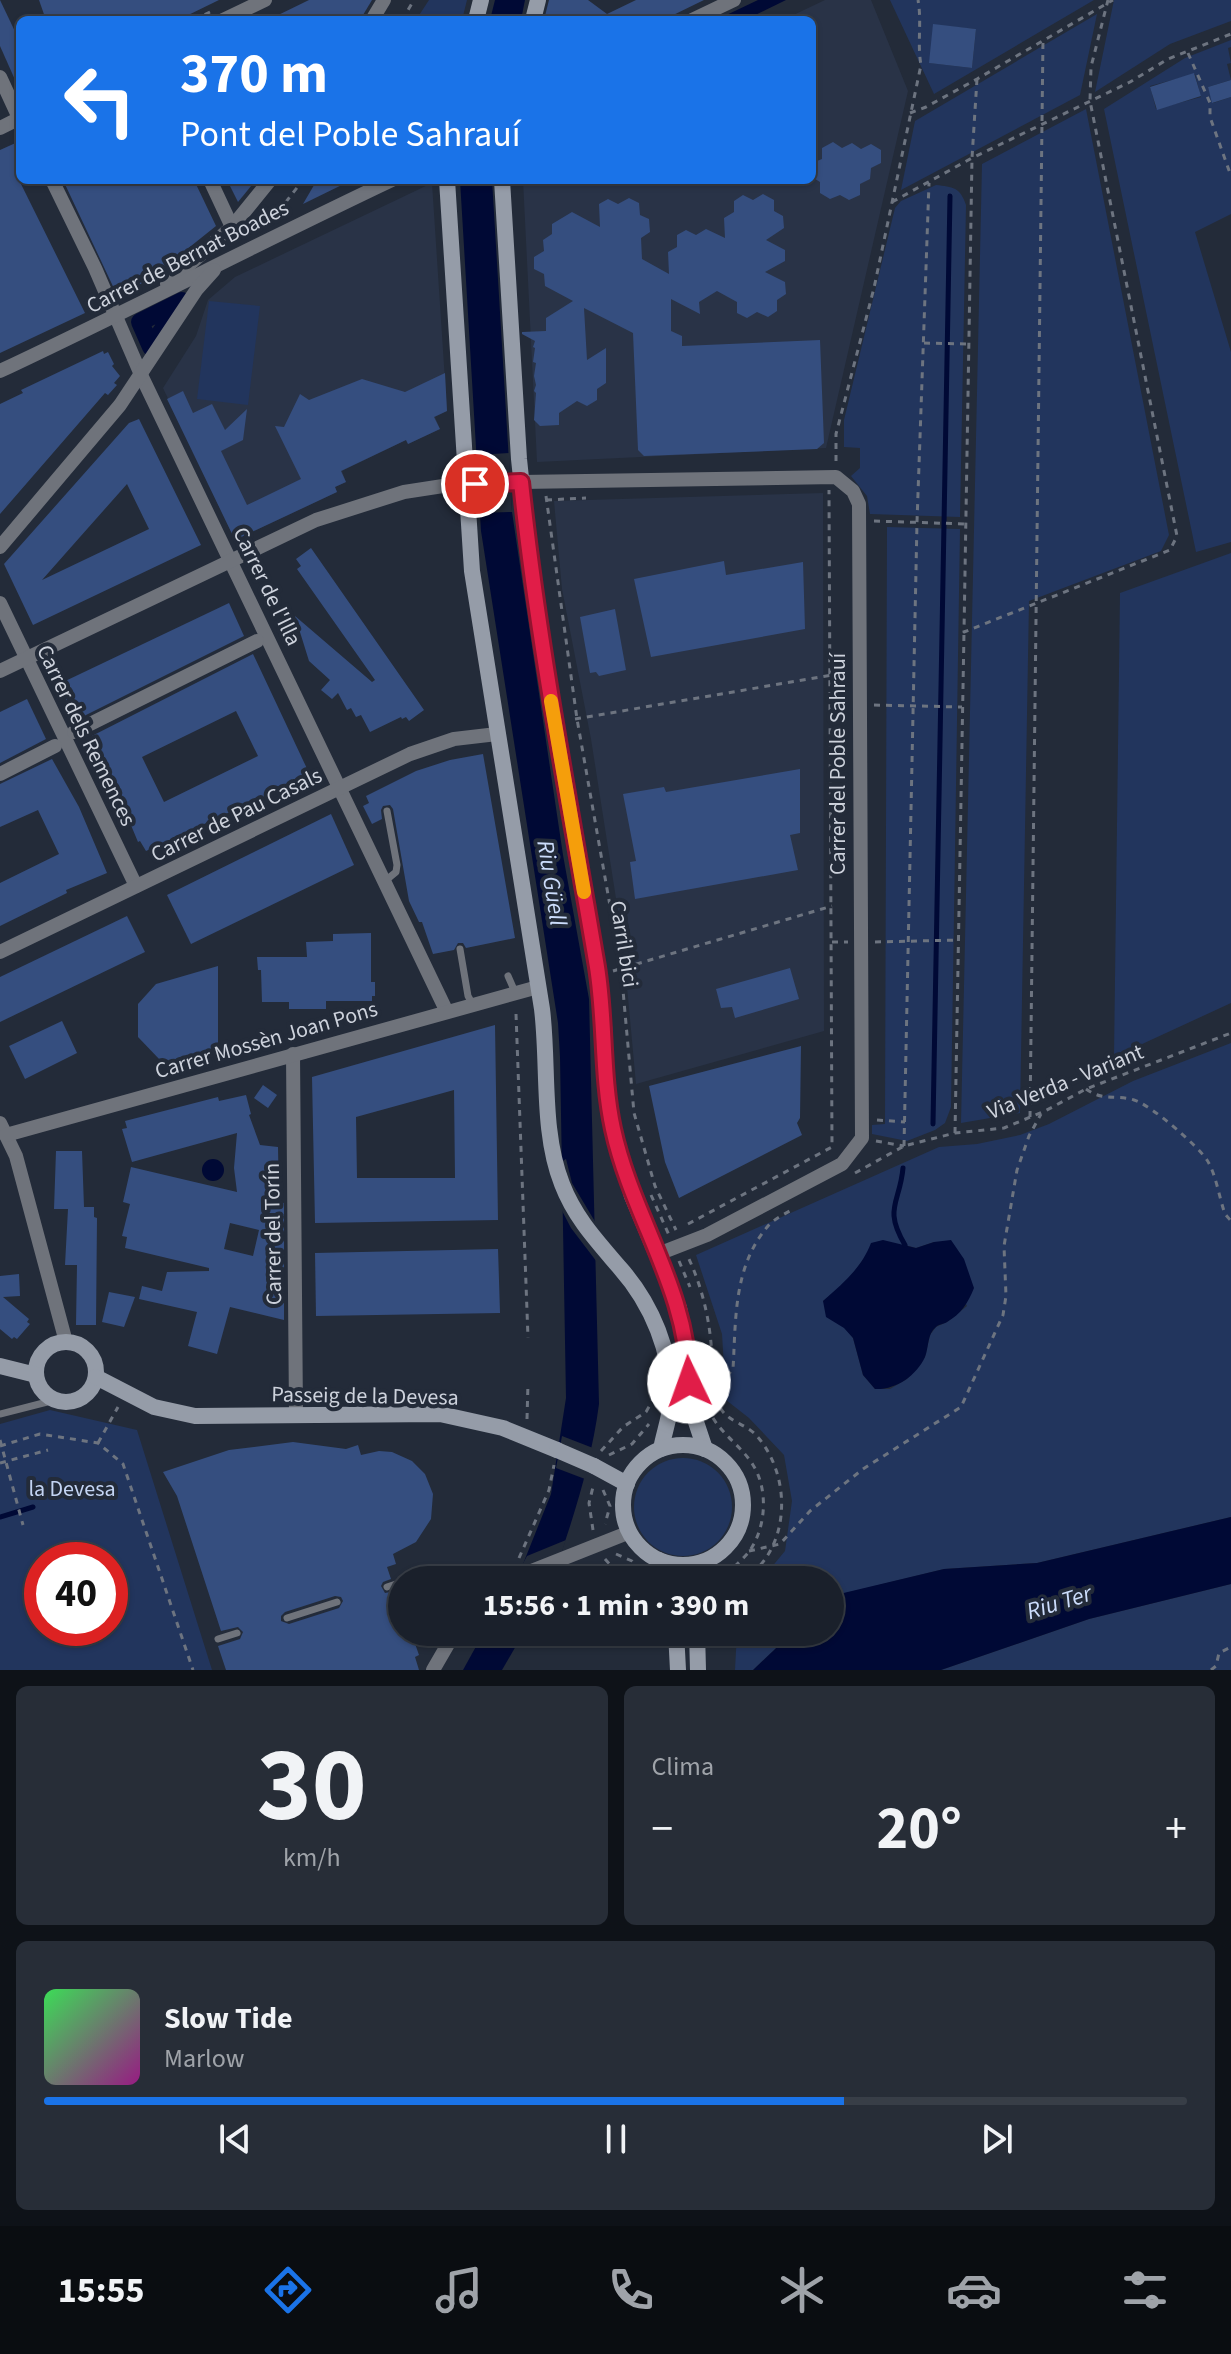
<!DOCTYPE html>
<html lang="es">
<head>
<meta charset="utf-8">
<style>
	body { margin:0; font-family:"Source Sans 3",sans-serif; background:#272d37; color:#f1f3f6; height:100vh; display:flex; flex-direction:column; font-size:30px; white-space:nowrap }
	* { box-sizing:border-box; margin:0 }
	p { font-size:26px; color:#9fa3a9 }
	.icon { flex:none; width:44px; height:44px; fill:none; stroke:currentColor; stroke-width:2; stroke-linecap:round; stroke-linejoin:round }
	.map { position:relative; height:1670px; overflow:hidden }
	.details { display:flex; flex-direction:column; gap:16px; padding:16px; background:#0e1218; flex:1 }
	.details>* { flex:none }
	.banner { position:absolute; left:16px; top:16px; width:800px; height:168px; border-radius:12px; box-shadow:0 2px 6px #0004,0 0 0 2px #383e47; background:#1a73e8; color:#fff; overflow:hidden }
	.speed { position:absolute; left:24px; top:1542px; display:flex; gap:16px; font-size:40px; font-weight:700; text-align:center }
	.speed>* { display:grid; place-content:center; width:104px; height:104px; border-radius:50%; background:#1a202b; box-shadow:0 2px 6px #0004,0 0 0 2px #383e47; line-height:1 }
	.speed .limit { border:12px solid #d22; background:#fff; color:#111 }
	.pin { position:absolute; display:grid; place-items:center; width:68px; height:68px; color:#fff; margin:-34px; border:4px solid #fff; border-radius:50%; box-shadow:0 2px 8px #0007 }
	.me { position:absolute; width:88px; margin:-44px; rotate:357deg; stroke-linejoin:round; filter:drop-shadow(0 0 6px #0008) }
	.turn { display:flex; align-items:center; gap:28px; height:168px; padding:0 32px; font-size:36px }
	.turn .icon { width:104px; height:104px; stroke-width:2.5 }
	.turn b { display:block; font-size:56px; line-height:68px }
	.big { font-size:60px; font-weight:700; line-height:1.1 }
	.details .widget { flex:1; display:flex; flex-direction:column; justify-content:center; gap:12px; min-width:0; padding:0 28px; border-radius:12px; background:#272d37 }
	.details .dial { align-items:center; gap:0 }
	.dial b { font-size:104px; line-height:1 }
	.song { display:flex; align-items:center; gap:24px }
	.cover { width:96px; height:96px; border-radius:12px; background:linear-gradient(135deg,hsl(130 70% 55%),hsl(310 70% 35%)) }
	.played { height:8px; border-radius:4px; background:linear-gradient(90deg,#1a73e8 70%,#383e47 70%) }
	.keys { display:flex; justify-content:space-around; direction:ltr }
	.heat { display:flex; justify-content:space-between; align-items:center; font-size:44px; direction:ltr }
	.details .tiles { flex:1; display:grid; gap:16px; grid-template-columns:1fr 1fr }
	.widget:last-child { grid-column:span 2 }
	.trip { position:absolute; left:388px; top:1566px; width:456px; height:80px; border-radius:40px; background:#1a202b; box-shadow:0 2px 6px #0004,0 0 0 2px #383e47; font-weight:700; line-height:80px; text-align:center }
	.tabs { display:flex; height:128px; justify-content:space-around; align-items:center; background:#0a0d11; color:#9fa3a9 }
	.tabs .icon { width:56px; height:56px }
	.tabs .selected { color:#1a73e8 }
	.tabs b { font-size:36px; color:#f1f3f6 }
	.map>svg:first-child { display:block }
	.built { fill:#293347 }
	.green { fill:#22355d; fill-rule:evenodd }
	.water { fill:#000935 }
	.pier { fill:#232b39 }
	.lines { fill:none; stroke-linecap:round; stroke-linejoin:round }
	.stream { stroke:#000935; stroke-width:5 }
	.canal { stroke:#000935; stroke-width:18 }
	.building { fill:#354e7f; fill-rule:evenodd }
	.path { stroke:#6d7480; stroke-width:3; stroke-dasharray:6 6; stroke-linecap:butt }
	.lane { stroke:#6f737b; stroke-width:7 }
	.street { stroke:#6f737b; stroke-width:14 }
	.secondary { stroke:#959ca8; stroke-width:16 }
	.secondary-bridge { stroke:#959ca8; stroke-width:16 }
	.route-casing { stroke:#92132f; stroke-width:20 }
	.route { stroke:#e11d48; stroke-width:14 }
	.slow { stroke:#f59e0b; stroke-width:14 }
	.labels { text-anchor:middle; stroke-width:8; stroke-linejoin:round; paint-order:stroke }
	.street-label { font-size:22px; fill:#cdd2dc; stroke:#232b39 }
	.park-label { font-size:22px; fill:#c3d4f3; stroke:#232b39 }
	.water-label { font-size:24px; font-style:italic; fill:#ccddfc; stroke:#232b39 }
</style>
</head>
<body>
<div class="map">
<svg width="1231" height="1670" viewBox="0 0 1231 1670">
	<rect width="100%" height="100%" fill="#232b39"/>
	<g class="built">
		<path d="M825 0H871L908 91 826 448 537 462 523 180H812V20H783Z"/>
		<path d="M432 183 447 411 435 417 440 429 408 444 406 440 342 471 346 482 335 487 337 492 235 540 163 388 196 336 208 300 235 277Z"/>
		<path d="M823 493 824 1031 636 1084 623 943 591 739 562 589 554 501Z"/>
	</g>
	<g class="green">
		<path d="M429 0H467L462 20H416Z"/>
		<path d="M890 0H1094L934 94ZM934 25 976 29 972 68 930 63Z"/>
		<path d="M1114 0H1231V21L1170 44 1095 92Z"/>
		<path d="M1097 14 1080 95 901 190 915 121Z"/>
		<path d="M1231 40V47L1228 48 1231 63 1227 64 1231 80 1208 87 1213 103 1231 97V214L1195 232 1231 352V542L1196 552 1104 109 1185 58ZM1195 74 1201 97 1156 109 1150 86Z"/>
		<path d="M1086 109 1169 535 1161 551 1029 601 1020 1113 961 1123 982 164Z"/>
		<path d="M936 185C953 187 960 187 966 205L960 517 870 514 867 496 851 476 860 468V448L844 447V420L895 208 901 201Z"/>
		<path d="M209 301 260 306 248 405 197 399Z"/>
		<path d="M887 527 960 529 951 1107 945 1123 935 1130 907 1141 872 1134V1125L885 1124Z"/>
		<path d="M1231 553V1003L1114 1057 1120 593Z"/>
		<path d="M1231 1043V1517L1037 1563 944 1569 830 1597V1580H761L785 1551 792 1501 784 1455 749 1418 726 1400 722 1334 696 1255 939 1147 977 1144 1020 1135 1049 1124 1133 1081ZM934 1242 967 1306 947 1322 936 1327 930 1335 925 1357 907 1379 890 1389H875L863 1375 853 1338 823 1301 846 1283 865 1257 905 1245 916 1248Z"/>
		<path d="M50 1410 137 1430 212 1670H0V1424ZM110 1560V1628H42V1560Z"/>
		<circle cx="683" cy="1507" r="49"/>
		<path d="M1231 1584V1670H941L1089 1619Z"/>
		<path d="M737 1632H793L753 1670H735Z"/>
	</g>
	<g class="water">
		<path d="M495 0H525L521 20H490Z"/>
		<path d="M758 0H786L745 20H716Z"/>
		<path d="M460 180H492L512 512 563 855 589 999 599 1404C591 1465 572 1522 552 1580L521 1569 551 1494 566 1398 560 1057 558 1023 481 531Z"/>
		<circle cx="213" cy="1170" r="11"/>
		<path d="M883 1240 916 1248 934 1242 951 1240 964 1259 974 1288C968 1303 961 1314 947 1322 944 1324 939 1324 936 1327 927 1334 929 1347 925 1357 916 1376 896 1390 875 1389L863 1375 853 1338 844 1328 826 1317 823 1301C843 1283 861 1269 871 1243Z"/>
		<path d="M1231 1517V1584L1089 1619 941 1670H753L793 1632H830L831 1596 944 1569 1037 1563Z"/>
		<path d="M484 1632H524L502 1670H463Z"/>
	</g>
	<g class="pier">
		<path d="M509 453 512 512 479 513 476 455Z"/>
		<path d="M566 1159 572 1183 600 1230V1266L571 1228 559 1205V1163Z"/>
		<path d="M562 1436 593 1448 585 1479 556 1468Z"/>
		<path d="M566 1540 552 1580H514L527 1556Z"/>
	</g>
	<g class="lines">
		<g class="stream">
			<path d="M933 1124 950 196"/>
			<path d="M903 1168C900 1203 883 1208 905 1245"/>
			<path d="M0 1517 33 1507"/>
		</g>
		<path class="canal" d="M182 301 151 347 140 322Z"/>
	</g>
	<g class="building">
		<path d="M0 0 20 42V91L0 46Z"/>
		<path d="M39 0H219L178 20H46Z"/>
		<path d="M309 0H372L360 20H268Z"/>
		<path d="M549 0H588L607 14 636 0H704L663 20H544Z"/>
		<path d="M933 24 976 29 972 68 929 63Z"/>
		<path d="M1194 73 1201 96 1157 110 1150 87Z"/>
		<path d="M1231 80V97L1212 103 1208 87Z"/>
		<path d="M20 141V182L85 313 0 353V150Z"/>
		<path d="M833 142 842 148 852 143 861 149 871 144 881 150V163L871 168 870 179 860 184V195L849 200 840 195 830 199 820 193V182L812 177V163L822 159V148Z"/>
		<path d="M63 180H194L216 226 171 262 173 265 118 297Z"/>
		<path d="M227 180H256L238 202Z"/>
		<path d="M317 180H352L303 204Z"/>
		<path d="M763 194 774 200V211L783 216 784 228 766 240 785 250V261L765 272 785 282 786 294 777 300V311L768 317 757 312 747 318 737 313V302L717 291 699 302 700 314 671 299V331L682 336V346L820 340 824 443 817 449 644 456 638 450 633 333 584 308 587 360 606 348V383L597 389V400L587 406 577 401 559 413V425L540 426 534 420 536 393 534 391 536 385 534 376 536 363 533 362 535 348 533 347 535 341 522 334V332L546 331V318L573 301 545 286 544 274 534 269V257L544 251 543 240 552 234V224L572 212 600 227 599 204 608 199 618 204 629 198 639 203 640 215 649 219 650 232 641 238 642 259 669 274 668 252 677 247V235L686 230 696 235 706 229 725 238 724 218 734 212V201L743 195 753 200Z"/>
		<path d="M103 351 104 354 108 352 114 364 112 366 120 376 114 383 117 385 108 395 105 393 0 514V404L23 393 21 390Z"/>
		<path d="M445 373 447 411 434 417 440 429 408 444 406 440 341 471 346 482 335 487 337 492 235 540 167 399 183 391 193 413 212 404 225 430 247 409 243 440 221 451 247 505 301 479 275 426 284 427 300 394 309 400 362 379 405 392Z"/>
		<path d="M139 419 201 545 33 625 4 564 129 423ZM127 484 149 529 42 580 80 537Z"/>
		<path d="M311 548 424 710 409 721 406 717 402 719 401 717 370 732 361 715 356 717 351 708 347 710 338 693 332 699 321 690 330 680 309 661 295 616 372 682 375 680 297 569 301 566 296 559Z"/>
		<path d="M724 561 726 575 803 562 805 629 651 657 634 579Z"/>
		<path d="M229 603 244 636 76 720 59 684Z"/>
		<path d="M615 609 626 670 599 676 596 672 590 673 580 617Z"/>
		<path d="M253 654 310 775 146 851 140 841 138 842 118 794 110 798 82 741ZM236 711 258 756 164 802 142 757Z"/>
		<path d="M27 699 46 739 0 763V712Z"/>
		<path d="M483 754 515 938 466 948 463 943H458L454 950 433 954 422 922H419L409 901 393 809 390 805 383 806 381 810 382 819 372 824 363 806 369 803 366 796 416 771 450 760Z"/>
		<path d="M52 759 79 807 107 873 66 890 67 893 0 926V883L59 854 38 810 0 827V784Z"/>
		<path d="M800 769V833L790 835 798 870 635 899 630 862 636 861 623 794 664 787 666 792Z"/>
		<path d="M331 814 354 865 191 944 167 895Z"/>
		<path d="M127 916 145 952 0 1022V977Z"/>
		<path d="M371 933V982H375V996H372V1001H326V1009H289V1002H262L261 970H258L257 957H307L306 942 333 941V934Z"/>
		<path d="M218 966V1042L216 1046 200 1061H161L138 1037V1004L156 984Z"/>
		<path d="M790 968 799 999 735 1018 732 1007 721 1008 716 989Z"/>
		<path d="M62 1021 77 1053 25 1079 9 1046Z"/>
		<path d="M495 1025 498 1220 315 1223 312 1077ZM454 1090 455 1178H357L356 1117Z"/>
		<path d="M801 1046 800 1118 797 1123 802 1135 679 1198 665 1162 649 1086Z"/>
		<path d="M263 1085 277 1095 268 1108 254 1098Z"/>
		<path d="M246 1095 251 1114 249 1115 260 1145 278 1147 279 1202 284 1203V1320L230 1307 217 1354 188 1346 197 1312 139 1299 142 1286 162 1291 167 1272 209 1271V1268L125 1248 127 1237 122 1236 130 1204 123 1202 131 1167 237 1192 234 1168 237 1133 132 1162 122 1129 127 1128 125 1121 218 1097 219 1101ZM230 1223 259 1230 253 1256 224 1249Z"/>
		<path d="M56 1151H82L84 1207H94V1217L97 1218 96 1325H76L77 1265H65L68 1209H54Z"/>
		<path d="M498 1249 500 1313 316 1316 315 1253Z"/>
		<path d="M19 1274 20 1296 3 1297 29 1319 27 1322 30 1324 17 1339 14 1337 12 1339 0 1329V1276Z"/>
		<path d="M109 1292 135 1297 124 1327 102 1322Z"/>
		<path d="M293 1442 346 1449 358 1445 361 1455 379 1451 392 1452 412 1461 425 1474 433 1494 431 1519 416 1542 393 1554 396 1564 387 1567 391 1579 383 1582 381 1586 385 1593 395 1591 402 1613V1632H411L419 1655 415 1657 419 1670H226L218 1646 240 1639 243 1632 238 1627 221 1631 177 1496 163 1472 229 1450ZM335 1596 341 1597 343 1601 339 1608 289 1624 281 1621V1616L285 1612Z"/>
	</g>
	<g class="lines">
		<g class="path">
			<path d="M194 20 210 12"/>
			<path d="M402 20 414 0"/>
			<path d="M1188 53 1210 103V117L1231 176"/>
			<path d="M977 79 972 158 1130 82 1168 59 1231 34"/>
			<path d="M910 113 926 107 977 79 1113 0"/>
			<path d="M892 202 972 158 964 632 1170 550 1177 536 1090 101 1091 67 1108 0"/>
			<path d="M271 221 303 180"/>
			<path d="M924 343 968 344"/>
			<path d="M836 461V434L874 288 921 65C917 43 922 22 918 0"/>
			<path d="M546 496 577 719 621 968 634 1113 655 1186 676 1230"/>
			<path d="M546 500 586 498"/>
			<path d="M874 521 966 524"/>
			<path d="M874 705 962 707"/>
			<path d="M575 719 832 675"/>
			<path d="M832 942H848"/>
			<path d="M875 942 959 940"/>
			<path d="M613 971 832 906"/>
			<path d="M516 1014 528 1338"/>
			<path d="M1086 1089C1104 1102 1115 1094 1134 1100 1151 1105 1197 1145 1207 1160 1216 1174 1219 1197 1225 1214L1231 1221"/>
			<path d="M1030 1117 1043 39"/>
			<path d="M877 1120 905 1122"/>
			<path d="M955 1133 964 632"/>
			<path d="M876 1141 904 1146"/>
			<path d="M904 1146 917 522 929 183"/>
			<path d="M855 1173 904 1146 955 1133 1004 1128 1045 1111 1086 1089 1231 1033"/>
			<path d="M651 1195 669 1235"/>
			<path d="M688 1224 832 1147 829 490"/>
			<path d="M689 1259C711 1307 716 1360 710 1411"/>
			<path d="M679 1261 690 1287"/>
			<path d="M703 1381 727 1376 733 1369C736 1320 733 1267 768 1226 774 1219 785 1214 793 1209"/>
			<path d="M714 1385C716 1392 717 1403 721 1409 728 1421 747 1425 756 1435 793 1476 791 1550 743 1580"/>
			<path d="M713 1418C724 1436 742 1447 753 1465 769 1490 766 1530 748 1553 740 1562 730 1570 723 1580"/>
			<path d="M527 1419 528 1383"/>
			<path d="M0 1440 23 1525"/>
			<path d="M98 1443 118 1407"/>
			<path d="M0 1446 40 1434 98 1443 123 1464 193 1670"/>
			<path d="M601 1451 623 1427 646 1412 654 1398"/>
			<path d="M609 1455 632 1444 649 1424"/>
			<path d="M0 1463 48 1450"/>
			<path d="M603 1490 610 1506 605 1524"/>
			<path d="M593 1530 589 1503 594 1483"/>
			<path d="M749 1551 780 1544 810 1511 863 1469 961 1407 1003 1315 1006 1296 1004 1246 1017 1170 1029 1136 1041 1114"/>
			<path d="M616 1554 632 1561 645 1574"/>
			<path d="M519 1558 549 1490 554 1465"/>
			<path d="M605 1559 624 1580"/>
			<path d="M483 1580 496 1572"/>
			<path d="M1211 1670 1216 1666 1219 1653 1231 1647"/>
		</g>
		<g class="lane">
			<path d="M385 881 396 872 397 865 387 811"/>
			<path d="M460 949 468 996 472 1003"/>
			<path d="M508 976 515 992"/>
			<path d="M0 1414 55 1400"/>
			<path d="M387 1587 402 1582"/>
			<path d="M287 1618 337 1602"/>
			<path d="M218 1639 237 1633"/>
		</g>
		<g class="street">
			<path d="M223 20 265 0"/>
			<path d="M372 20 384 0"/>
			<path d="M692 20 734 0"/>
			<path d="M0 77 20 120"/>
			<path d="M0 128 20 118"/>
			<path d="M52 180 95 268 142 377 446 1010"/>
			<path d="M210 180 232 227"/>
			<path d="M167 284 232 227 270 180"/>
			<path d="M0 371C132 309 261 242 392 180"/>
			<path d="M0 547 120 405 197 289 214 270"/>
			<path d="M0 603 136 886"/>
			<path d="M0 671 316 520 404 492 443 486 521 482 836 477 853 491 859 504 862 1138 842 1164 707 1235 658 1254"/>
			<path d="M74 732 257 641"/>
			<path d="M0 774 55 746"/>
			<path d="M0 952 410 754 454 739 497 734"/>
			<path d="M293 1054 296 1414"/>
			<path d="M0 1123 16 1156 66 1342"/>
			<path d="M6 1135 538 987"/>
			<path d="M509 1580 630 1532"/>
			<path d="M433 1670 455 1632"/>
		</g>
		<g class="secondary">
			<path d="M476 20 481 0"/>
			<path d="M533 20 538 0"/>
			<path d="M447 180 472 571 542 1009C549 1066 541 1131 562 1184 575 1218 597 1241 620 1268 652 1304 672 1353 671 1401 670 1417 664 1433 661 1449"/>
			<path d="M502 180 519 459 532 583 596 962 604 1025 606 1079 612 1126 632 1196 679 1308 686 1342 690 1404 705 1449"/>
			<circle cx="66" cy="1372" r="30"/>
			<path d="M0 1366 36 1375"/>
			<path d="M96 1377 154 1407 195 1416 440 1414 503 1428 557 1450"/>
			<circle cx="683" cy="1505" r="60"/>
			<path d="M594 1466 627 1484"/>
			<path d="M659 1560 665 1580"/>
			<path d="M676 1632 678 1670"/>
			<path d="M697 1632 698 1670"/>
		</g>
		<path class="secondary-bridge" d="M557 1450 594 1466"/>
	</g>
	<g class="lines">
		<g class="route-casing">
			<path id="route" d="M475 484 521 482C538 643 569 801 596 961 606 1016 601 1074 613 1129 632 1217 688 1289 689 1382"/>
		</g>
		<use href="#route" class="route"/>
		<path class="slow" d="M551 701 584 892"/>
	</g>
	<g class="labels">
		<g class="street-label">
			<text transform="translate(187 256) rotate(-27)" y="8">Carrer de Bernat Boades</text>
			<text transform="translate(268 586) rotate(64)" y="8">Carrer de l'Illa</text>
			<text transform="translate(87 735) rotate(64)" y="8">Carrer dels Remences</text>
			<text transform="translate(837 764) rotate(-90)" y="8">Carrer del Poble Sahrauí</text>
			<text transform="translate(236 814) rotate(-26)" y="8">Carrer de Pau Casals</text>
			<text transform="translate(625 944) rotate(81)" y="8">Carril bici</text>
			<text transform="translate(266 1039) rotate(-16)" y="8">Carrer Mossèn Joan Pons</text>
			<text transform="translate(1065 1081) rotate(-22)" y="8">Via Verda - Variant</text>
			<text transform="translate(272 1234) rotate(-91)" y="8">Carrer del Torín</text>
			<text transform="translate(365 1395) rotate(1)" y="8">Passeig de la Devesa</text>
		</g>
		<g class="park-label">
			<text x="72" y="1496">la Devesa</text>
		</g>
		<g class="water-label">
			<text transform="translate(552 883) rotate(81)" y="8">Riu Güell</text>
			<text transform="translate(1059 1602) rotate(-17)" y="8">Riu Ter</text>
		</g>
	</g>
</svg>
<div class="speed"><div class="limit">40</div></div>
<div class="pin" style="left:475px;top:484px;background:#d93025"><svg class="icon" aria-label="arrive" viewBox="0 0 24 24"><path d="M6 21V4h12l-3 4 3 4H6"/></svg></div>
<svg class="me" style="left:689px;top:1382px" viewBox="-20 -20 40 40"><circle r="19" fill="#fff"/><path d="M0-13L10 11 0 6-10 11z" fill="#e11d48"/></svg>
<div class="trip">15:56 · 1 min · 390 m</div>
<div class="banner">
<div class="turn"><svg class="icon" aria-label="left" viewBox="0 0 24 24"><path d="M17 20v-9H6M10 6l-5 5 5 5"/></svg><div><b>370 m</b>Pont del Poble Sahrauí</div></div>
</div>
</div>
<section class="details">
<div class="tiles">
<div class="widget dial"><b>30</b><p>km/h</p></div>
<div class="widget"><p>Clima</p>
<div class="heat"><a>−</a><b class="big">20°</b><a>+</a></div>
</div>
<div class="widget">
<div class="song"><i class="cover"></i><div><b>Slow Tide</b><p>Marlow</p></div></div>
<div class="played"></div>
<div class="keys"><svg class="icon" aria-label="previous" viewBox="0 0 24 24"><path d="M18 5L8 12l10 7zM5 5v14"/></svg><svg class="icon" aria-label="pause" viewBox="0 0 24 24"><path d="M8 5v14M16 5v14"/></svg><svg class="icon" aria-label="next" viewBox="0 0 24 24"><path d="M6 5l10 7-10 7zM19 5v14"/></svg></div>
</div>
</div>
</section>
<nav class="tabs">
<b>15:55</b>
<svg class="icon selected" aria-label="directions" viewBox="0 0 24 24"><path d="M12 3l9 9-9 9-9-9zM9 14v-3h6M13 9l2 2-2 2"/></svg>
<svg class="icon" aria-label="music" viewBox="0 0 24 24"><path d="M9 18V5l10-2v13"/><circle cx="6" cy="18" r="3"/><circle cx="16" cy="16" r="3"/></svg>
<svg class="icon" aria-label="phone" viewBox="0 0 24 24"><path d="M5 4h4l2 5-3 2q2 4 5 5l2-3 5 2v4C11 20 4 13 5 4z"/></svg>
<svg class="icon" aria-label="climate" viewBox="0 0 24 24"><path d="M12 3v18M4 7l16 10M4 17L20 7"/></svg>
<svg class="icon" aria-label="car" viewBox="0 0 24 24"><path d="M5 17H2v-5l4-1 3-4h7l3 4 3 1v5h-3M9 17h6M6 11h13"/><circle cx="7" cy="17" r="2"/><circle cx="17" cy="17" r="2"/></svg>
<svg class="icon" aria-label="filters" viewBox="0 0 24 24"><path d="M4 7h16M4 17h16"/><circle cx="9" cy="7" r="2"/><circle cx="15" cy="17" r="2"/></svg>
</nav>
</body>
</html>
